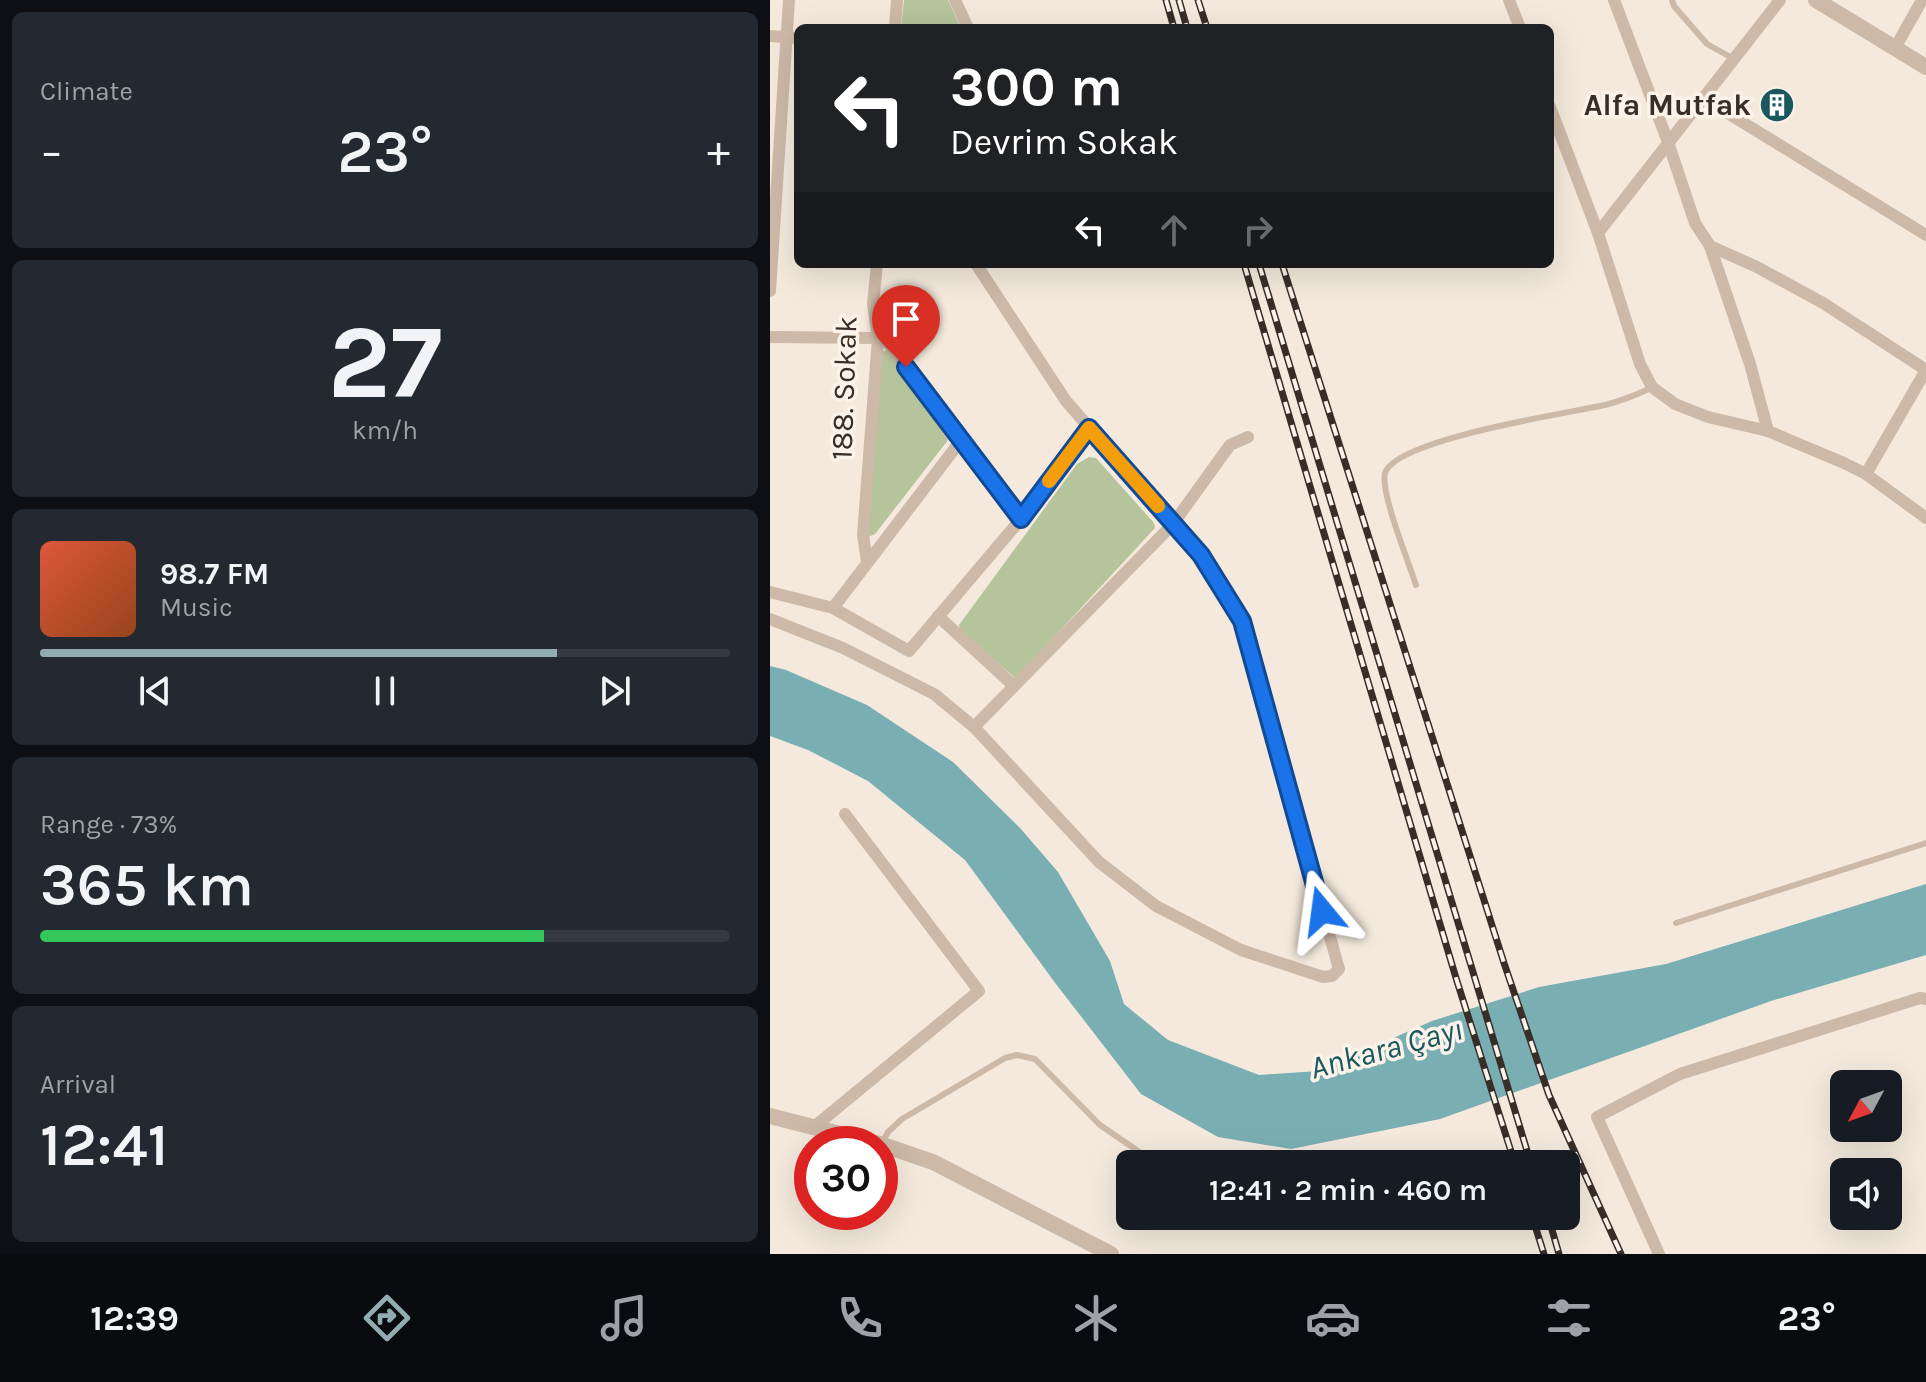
<!DOCTYPE html>
<html lang="en">
<head>
<meta charset="utf-8">
<style>
	body { margin:0; font-family:Karla,sans-serif; background:#242831; color:#f1f3f6; height:100vh; display:flex; flex-direction:column; font-size:30px; white-space:nowrap }
	* { box-sizing:border-box; margin:0 }
	p { font-size:26px; color:#9ea1a6 }
	.icon { flex:none; width:44px; height:44px; fill:none; stroke:currentColor; stroke-width:2; stroke-linecap:round; stroke-linejoin:round }
	.map { position:relative; flex:1; overflow:hidden }
	.panel { display:flex; flex-direction:column; gap:12px; padding:12px; background:#0d0f14; width:770px }
	.panel>* { flex:none }
	.top-card { position:absolute; left:24px; top:24px; width:760px; height:244px; border-radius:12px; box-shadow:0 8px 32px #0002; background:#202124; color:#fff; overflow:hidden }
	.needle { width:52px; rotate:229deg }
	.controls { position:absolute; left:1060px; top:1070px; display:grid; gap:16px }
	.controls a { display:grid; place-items:center; width:72px; height:72px; border-radius:12px; background:#171b24; box-shadow:0 8px 32px #0002; font-size:40px }
	.speed { position:absolute; left:24px; top:1126px; display:flex; gap:16px; font-size:40px; font-weight:700; text-align:center }
	.speed>* { display:grid; place-content:center; width:104px; height:104px; border-radius:50%; background:#171b24; box-shadow:0 8px 32px #0002; line-height:1 }
	.speed .limit { border:12px solid #d22; background:#fff; color:#111 }
	.pin { position:absolute; display:grid; place-items:center; width:68px; height:68px; color:#fff; margin:-82px -34px; border-radius:50% 50% 50% 0; rotate:-45deg; box-shadow:0 0 8px #0007 }
	.pin .icon { rotate:45deg }
	.me { position:absolute; width:88px; margin:-44px; rotate:344deg; stroke-linejoin:round; filter:drop-shadow(0 0 6px #0008) }
	.turn { display:flex; align-items:center; gap:28px; height:168px; padding:0 24px; font-size:36px }
	.turn .icon { width:104px; height:104px; stroke-width:2.5 }
	.turn b { display:block; font-size:56px; line-height:68px }
	.lanes { display:flex; align-items:center; height:76px; padding:0 24px; background:#0003; justify-content:center; gap:40px; direction:ltr }
	.lanes .off { opacity:.35 }
	.big { font-size:60px; font-weight:600; line-height:1.1 }
	.panel .widget { flex:1; display:flex; flex-direction:column; justify-content:center; gap:12px; min-width:0; padding:0 28px; border-radius:12px; background:#242831 }
	.panel .dial { align-items:center; gap:0 }
	.dial b { font-size:104px; line-height:1 }
	.song { display:flex; align-items:center; gap:24px }
	.cover { width:96px; height:96px; border-radius:12px; background:linear-gradient(135deg,hsl(10 70% 55%),hsl(20 70% 35%)) }
	.played { height:8px; border-radius:4px; background:linear-gradient(90deg,#91adb1 75%,#363941 75%) }
	.keys { display:flex; justify-content:space-around; direction:ltr }
	.heat { display:flex; justify-content:space-between; align-items:center; font-size:44px; direction:ltr }
	.charge { height:12px; border-radius:6px; background:linear-gradient(90deg,#34c759 73%,#363941 0) }
	.trip { position:absolute; left:346px; top:1150px; width:464px; height:80px; border-radius:12px; background:#171b24; box-shadow:0 8px 32px #0002; font-weight:600; line-height:80px; text-align:center }
	.menu { display:flex; height:128px; justify-content:space-around; align-items:center; background:#090b0e; color:#9ea1a6 }
	.menu .icon { width:56px; height:56px }
	.menu .current { color:#91adb1 }
	.menu b { font-size:36px; color:#f1f3f6 }
	main { display:flex; flex:1; min-height:0 }
	.map>svg:first-child { display:block }
	.green { fill:#b5c49b }
	.water { fill:#79afb3 }
	.lines { fill:none; stroke-linecap:round; stroke-linejoin:round }
	.service { stroke:#cdb9a7; stroke-width:6 }
	.minor { stroke:#cdb9a7; stroke-width:12 }
	.tertiary { stroke:#cdb9a7; stroke-width:16 }
	.rail-casing { stroke:#392d28; stroke-width:7 }
	.rail { stroke:#fbf3e9; stroke-width:4; stroke-dasharray:12; stroke-linecap:butt }
	.route-casing { stroke:#114b97; stroke-width:20 }
	.route { stroke:#1a73e8; stroke-width:14 }
	.slow { stroke:#f59e0b; stroke-width:14 }
	.labels { text-anchor:middle; stroke-width:7; stroke-linejoin:round; paint-order:stroke }
	.poi-label { font-size:30px; font-weight:bold; fill:#392d28; stroke:#fbf3e9; text-anchor:end }
	.street-label { font-size:30px; fill:#392d28; stroke:#fbf3e9 }
	.water-label { font-size:32px; font-style:italic; fill:#1b585d; stroke:#fbf3e9 }
</style>
</head>
<body>
<main>
<section class="panel">
<div class="widget"><p>Climate</p>
<div class="heat"><a>−</a><b class="big">23°</b><a>+</a></div>
</div>
<div class="widget dial"><b>27</b><p>km/h</p></div>
<div class="widget">
<div class="song"><i class="cover"></i><div><b>98.7 FM</b><p>Music</p></div></div>
<div class="played"></div>
<div class="keys"><svg class="icon" aria-label="previous" viewBox="0 0 24 24"><path d="M18 5L8 12l10 7zM5 5v14"/></svg><svg class="icon" aria-label="pause" viewBox="0 0 24 24"><path d="M8 5v14M16 5v14"/></svg><svg class="icon" aria-label="next" viewBox="0 0 24 24"><path d="M6 5l10 7-10 7zM19 5v14"/></svg></div>
</div>
<div class="widget"><p>Range · 73%</p><b class="big">365 km</b><div class="charge"></div></div>
<div class="widget"><p>Arrival</p><b class="big">12:41</b></div>
</section>
<div class="map">
<svg width="1156" height="1254" viewBox="0 0 1156 1254">
	<rect width="100%" height="100%" fill="#f4e9dc"/>
	<g class="green">
		<path d="M134 0H178L191 28H131Z"/>
		<path d="M117 350 178 440 105 534 98 537 109 353Z"/>
		<path d="M319 457 326 458 384 523 385 528 248 676 244 677 190 630 189 625 307 464Z"/>
	</g>
	<path class="water" d="M0 666 16 670 97 705 183 762 250 828 288 872 340 961 354 1004 398 1040 489 1075 548 1071 662 1021 769 987 896 964 1156 884V955L1001 1001 670 1119 521 1149 448 1137 371 1094 286 984 195 860 98 781 38 750 0 736Z"/>
	<g class="lines">
		<g class="service">
			<path d="M902 0 904 6 937 44 964 59"/>
			<path d="M646 585C639 563 610 492 615 473 626 439 798 413 835 405 851 401 866 395 881 388"/>
			<path d="M906 923 1156 843"/>
			<path d="M113 1141 118 1132 132 1119 235 1058 247 1055 265 1059 330 1125 387 1164"/>
		</g>
		<g class="minor">
			<path d="M185 0 198 28"/>
			<path d="M739 0 750 28"/>
			<path d="M844 0 898 142 925 223 940 246 980 364 998 431"/>
			<path d="M125 28 127 0"/>
			<path d="M0 36 28 38"/>
			<path d="M1125 48 1152 0"/>
			<path d="M933 98 1156 235"/>
			<path d="M780 107 828 233 870 364 882 387 905 404 938 417 998 431 1074 463 1096 474 1156 518"/>
			<path d="M828 233 1010 0"/>
			<path d="M940 246 987 267 1053 303 1156 370"/>
			<path d="M0 291 19 0"/>
			<path d="M0 337 108 338 118 343 251 519"/>
			<path d="M1096 474 1156 370"/>
			<path d="M97 561 93 535 108 338 103 304 107 264"/>
			<path d="M0 592 63 608 139 651 251 519 319 428"/>
			<path d="M63 608 192 439"/>
			<path d="M168 616 244 686"/>
			<path d="M0 619 73 648 164 694 204 727 329 862 386 906 471 950 553 977 562 976 569 969 472 621 431 555 296 401 206 264"/>
			<path d="M204 727 403 524 460 445 478 437"/>
			<path d="M44 1127 209 991 75 814"/>
			<path d="M889 1254 827 1117 910 1074 1150 998 1156 999"/>
		</g>
		<g class="tertiary">
			<path d="M1046 0 1156 67"/>
			<path d="M0 1116 109 1144"/>
			<path d="M110 1144 163 1162 341 1254"/>
		</g>
		<g class="rail-casing">
			<g id="rail">
				<path d="M396 0 404 28"/>
				<path d="M409 0 417 28"/>
				<path d="M428 0 437 28"/>
				<path d="M474 264 686 978 745 1164"/>
				<path d="M489 264 761 1164"/>
				<path d="M512 264 734 963 779 1095 851 1254"/>
				<path d="M762 1216 774 1254"/>
				<path d="M778 1216 789 1254"/>
			</g>
		</g>
		<use href="#rail" class="rail"/>
	</g>
	<g class="lines">
		<g class="route-casing">
			<path id="route" d="M136 367 251 519 319 428 431 555 472 621 552 911"/>
		</g>
		<use href="#route" class="route"/>
		<path class="slow" d="M279 481 319 428 388 506"/>
	</g>
	<defs>
		<g id="building-disc" transform="scale(1.8)"><circle r="9.5" fill="#1b585d" stroke="#fbf3e9"/><path d="M-4-6H4V6H1V3H-1V6H-4ZM-2.5-4.3h1.7v1.8h-1.7ZM.8-4.3h1.7v1.8H.8ZM-2.5-1h1.7V.8h-1.7ZM.8-1h1.7V.8H.8Z" fill="#fff"/></g>
	</defs>
	<g fill-rule="evenodd">
		<use href="#building-disc" x="1007" y="105"/>
	</g>
	<g class="labels">
		<g class="poi-label">
			<text x="981" y="115">Alfa Mutfak</text>
		</g>
		<g class="street-label">
			<text transform="translate(74 388) rotate(-88)" y="10">188. Sokak</text>
		</g>
		<g class="water-label">
			<text transform="translate(616 1048) rotate(-15)" y="11">Ankara Çayı</text>
		</g>
	</g>
</svg>
<div class="controls">
<a><svg class="needle" viewBox="-14 -14 28 28"><path d="M0-13l5 13h-10z" fill="#e53935"/><path d="M0 13l5-13h-10z" fill="#9ea1a6"/></svg></a>
<a><svg class="icon" aria-label="sound" viewBox="0 0 24 24"><path d="M4 9h4l5-4v14l-5-4H4zM17 9q2 3 0 6"/></svg></a>
</div>
<div class="speed"><div class="limit">30</div></div>
<div class="pin" style="left:136px;top:367px;background:#d93025"><svg class="icon" aria-label="arrive" viewBox="0 0 24 24"><path d="M6 21V4h12l-3 4 3 4H6"/></svg></div>
<svg class="me" style="left:552px;top:911px" viewBox="-20 -20 40 40"><path d="M0-17L14 15 0 8-14 15z" fill="#1a73e8" stroke="#fff" stroke-width="4"/></svg>
<div class="trip">12:41 · 2 min · 460 m</div>
<div class="top-card">
<div class="turn"><svg class="icon" aria-label="left" viewBox="0 0 24 24"><path d="M17 20v-9H6M10 6l-5 5 5 5"/></svg><div><b>300 m</b>Devrim Sokak</div></div>
<div class="lanes"><svg class="icon" aria-label="left" viewBox="0 0 24 24"><path d="M17 20v-9H6M10 6l-5 5 5 5"/></svg><svg class="icon off" aria-label="ahead" viewBox="0 0 24 24"><path d="M12 20V5M6 11l6-6 6 6"/></svg><svg class="icon off" aria-label="right" viewBox="0 0 24 24"><path d="M7 20v-9h11M14 6l5 5-5 5"/></svg></div>
</div>
</div>
</main>
<nav class="menu">
<b>12:39</b>
<svg class="icon current" aria-label="directions" viewBox="0 0 24 24"><path d="M12 3l9 9-9 9-9-9zM9 14v-3h6M13 9l2 2-2 2"/></svg>
<svg class="icon" aria-label="music" viewBox="0 0 24 24"><path d="M9 18V5l10-2v13"/><circle cx="6" cy="18" r="3"/><circle cx="16" cy="16" r="3"/></svg>
<svg class="icon" aria-label="phone" viewBox="0 0 24 24"><path d="M5 4h4l2 5-3 2q2 4 5 5l2-3 5 2v4C11 20 4 13 5 4z"/></svg>
<svg class="icon" aria-label="climate" viewBox="0 0 24 24"><path d="M12 3v18M4 7l16 10M4 17L20 7"/></svg>
<svg class="icon" aria-label="car" viewBox="0 0 24 24"><path d="M5 17H2v-5l4-1 3-4h7l3 4 3 1v5h-3M9 17h6M6 11h13"/><circle cx="7" cy="17" r="2"/><circle cx="17" cy="17" r="2"/></svg>
<svg class="icon" aria-label="filters" viewBox="0 0 24 24"><path d="M4 7h16M4 17h16"/><circle cx="9" cy="7" r="2"/><circle cx="15" cy="17" r="2"/></svg>
<b>23°</b>
</nav>
</body>
</html>
